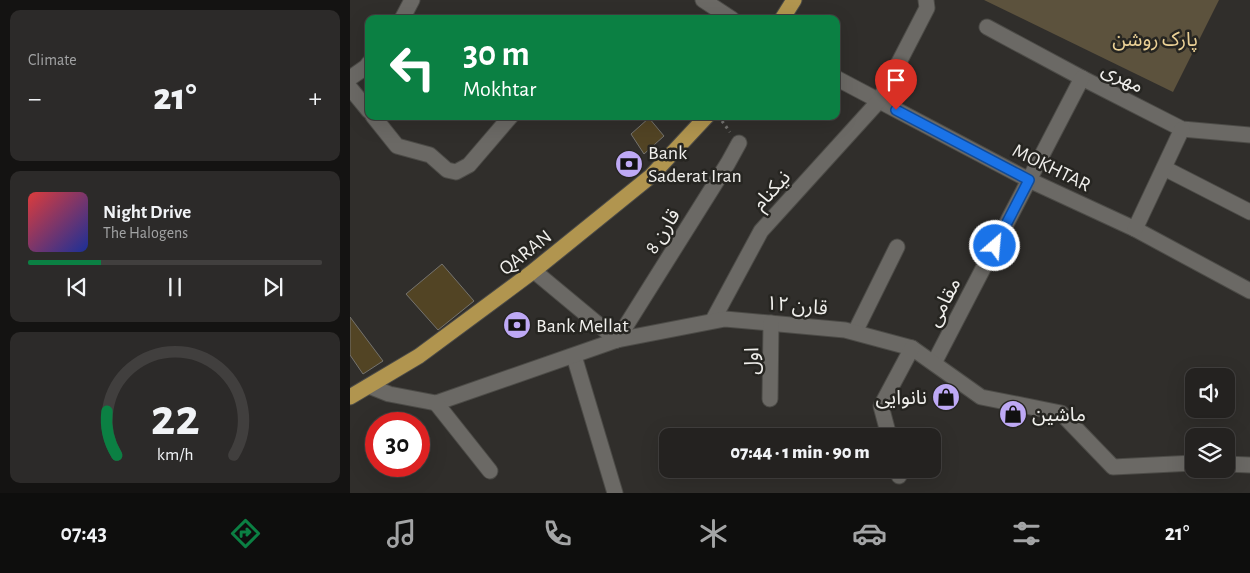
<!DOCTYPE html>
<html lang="en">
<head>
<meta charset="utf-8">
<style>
	body { margin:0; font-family:"Alegreya Sans","Noto Sans Arabic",sans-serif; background:#2c2a29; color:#f1f3f6; height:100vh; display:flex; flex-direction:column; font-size:19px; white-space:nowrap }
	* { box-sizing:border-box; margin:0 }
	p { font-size:16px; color:#a3a4a5 }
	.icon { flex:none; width:28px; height:28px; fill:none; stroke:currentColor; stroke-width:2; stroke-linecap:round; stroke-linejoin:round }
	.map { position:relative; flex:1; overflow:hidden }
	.details { display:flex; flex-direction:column; gap:10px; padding:10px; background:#141312; width:350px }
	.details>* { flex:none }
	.banner { position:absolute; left:15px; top:15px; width:475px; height:105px; border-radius:10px; box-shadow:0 5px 20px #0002,0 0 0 1px #413f3e; background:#0b8043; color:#fff; overflow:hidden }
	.fabs { position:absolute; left:835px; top:368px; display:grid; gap:10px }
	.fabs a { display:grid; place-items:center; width:50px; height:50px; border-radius:10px; background:#242220; box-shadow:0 5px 20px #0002,0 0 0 1px #413f3e; font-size:25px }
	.speed { position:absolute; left:15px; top:412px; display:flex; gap:10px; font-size:25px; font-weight:700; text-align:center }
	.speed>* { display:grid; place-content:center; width:65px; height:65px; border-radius:50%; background:#242220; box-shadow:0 5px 20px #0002,0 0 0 1px #413f3e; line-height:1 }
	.speed .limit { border:8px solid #d22; background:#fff; color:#111 }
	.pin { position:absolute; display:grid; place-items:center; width:42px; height:42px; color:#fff; margin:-51px -21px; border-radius:50% 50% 50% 0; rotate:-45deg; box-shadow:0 0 5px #0007 }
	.pin .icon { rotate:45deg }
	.me { position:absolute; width:55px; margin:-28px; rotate:27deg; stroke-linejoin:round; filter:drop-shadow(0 0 4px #0008) }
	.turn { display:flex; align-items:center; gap:18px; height:105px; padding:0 15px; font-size:22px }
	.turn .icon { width:65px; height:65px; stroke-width:2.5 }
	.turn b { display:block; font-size:35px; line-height:42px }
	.big { font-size:38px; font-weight:800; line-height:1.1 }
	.details .tile { flex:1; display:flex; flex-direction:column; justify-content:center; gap:8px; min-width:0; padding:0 18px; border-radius:10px; background:#2c2a29 }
	.details .dial { align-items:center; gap:0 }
	.dial svg { height:130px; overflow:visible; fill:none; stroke:#413f3e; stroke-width:7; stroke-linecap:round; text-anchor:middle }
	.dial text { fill:#f1f3f6; stroke:none }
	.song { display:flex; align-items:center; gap:15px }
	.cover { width:60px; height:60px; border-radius:8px; background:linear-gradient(135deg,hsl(0 70% 55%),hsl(230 70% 35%)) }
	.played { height:5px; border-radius:2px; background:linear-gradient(90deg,#0b8043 25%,#413f3e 25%) }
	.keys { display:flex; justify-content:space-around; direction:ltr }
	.heat { display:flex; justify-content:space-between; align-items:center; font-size:28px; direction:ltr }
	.trip { position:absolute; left:309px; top:428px; width:282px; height:50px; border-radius:10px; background:#242220; box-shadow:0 5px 20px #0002,0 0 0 1px #413f3e; font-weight:800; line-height:50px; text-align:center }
	.dock { display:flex; height:80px; justify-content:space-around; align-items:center; background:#0e0e0d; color:#a3a4a5 }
	.dock .icon { width:35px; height:35px }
	.dock .active { color:#0b8043 }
	.dock b { font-size:22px; color:#f1f3f6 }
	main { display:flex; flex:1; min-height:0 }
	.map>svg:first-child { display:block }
	.green { fill:#5c523d }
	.building { fill:#524424; stroke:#75736e }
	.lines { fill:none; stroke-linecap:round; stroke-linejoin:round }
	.minor-casing { stroke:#4c4b47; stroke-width:17 }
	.major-casing { stroke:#4c4b47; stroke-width:17 }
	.path { stroke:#757471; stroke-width:3; stroke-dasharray:2.5 4; stroke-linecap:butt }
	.minor { stroke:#6b6965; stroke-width:15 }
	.major { stroke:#b1954f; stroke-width:15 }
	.route-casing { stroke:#114b97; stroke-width:12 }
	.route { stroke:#1a73e8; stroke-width:9 }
	.labels { text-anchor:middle; stroke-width:5; stroke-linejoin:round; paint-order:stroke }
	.park-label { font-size:20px; fill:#ebd196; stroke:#262521 }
	.street-label { font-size:20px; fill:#f0efec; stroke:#262521 }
	.poi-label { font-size:20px; fill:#f0efec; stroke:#262521; text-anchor:start }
</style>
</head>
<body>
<main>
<section class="details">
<div class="tile"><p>Climate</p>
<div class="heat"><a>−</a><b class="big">21°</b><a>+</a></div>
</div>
<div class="tile">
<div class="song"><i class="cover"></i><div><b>Night Drive</b><p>The Halogens</p></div></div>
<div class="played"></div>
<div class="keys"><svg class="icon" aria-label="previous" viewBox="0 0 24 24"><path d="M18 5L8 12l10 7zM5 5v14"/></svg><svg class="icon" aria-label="pause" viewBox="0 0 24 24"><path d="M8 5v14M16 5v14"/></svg><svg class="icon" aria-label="next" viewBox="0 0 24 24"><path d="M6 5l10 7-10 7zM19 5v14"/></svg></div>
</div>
<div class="tile dial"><svg viewBox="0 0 100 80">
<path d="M14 69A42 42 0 1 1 86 69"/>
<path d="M14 69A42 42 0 0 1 8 42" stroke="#0b8043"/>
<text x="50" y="56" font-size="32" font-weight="700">22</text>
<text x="50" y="72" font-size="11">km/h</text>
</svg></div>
</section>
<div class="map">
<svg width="900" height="493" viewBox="0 0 900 493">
	<rect width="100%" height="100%" fill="#302e2b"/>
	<path class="green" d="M634 0H869L823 92Z"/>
	<g class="building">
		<path d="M299 118 314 136 294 154 281 134Z"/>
		<path d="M92 264 124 301 88 330 56 294Z"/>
		<path d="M0 317 33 361 13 374 0 355Z"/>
	</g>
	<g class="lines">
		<g class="minor-casing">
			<g id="minor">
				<path d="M353 0 382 19"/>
				<path d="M52 19 62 0"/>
				<path d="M637 27 732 78 832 129 900 135"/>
				<path d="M0 78 16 67 19 63"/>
				<path d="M486 78 679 180 785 229 900 291"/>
				<path d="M0 88 19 111"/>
				<path d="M23 116 47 146 80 155 97 170 106 172 119 165 161 116"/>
				<path d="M814 168 900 212"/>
				<path d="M785 229 832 129"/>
				<path d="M184 271 267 340"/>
				<path d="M363 320 411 231 529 101 577 8 576 0"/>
				<path d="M505 332 547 247"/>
				<path d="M267 340 378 163 389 143"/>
				<path d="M224 356 265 493"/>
				<path d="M584 363 732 78"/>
				<path d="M19 386 39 394 86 403 267 340 375 319 495 330 562 348 631 397 711 413 763 467 844 463"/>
				<path d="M420 399 421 323"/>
				<path d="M86 403 140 471"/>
				<path d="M539 436 531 406 562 348"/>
				<path d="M876 464 900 465"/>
				<path d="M547 469 549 476"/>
			</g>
		</g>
		<g class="major-casing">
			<g id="major">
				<path d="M432 19 444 0"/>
				<path d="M0 397 69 356 181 273 301 176 357 116"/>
			</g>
		</g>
		<path class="path" d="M372 121 380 132"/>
		<use href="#minor" class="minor"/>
		<use href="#major" class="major"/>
	</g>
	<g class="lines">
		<g class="route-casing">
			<path id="route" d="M546 110 679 180 645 246"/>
		</g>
		<use href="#route" class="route"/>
	</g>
	<defs>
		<g id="bank-disc" transform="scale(1.4375)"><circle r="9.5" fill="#bea9f5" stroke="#262521"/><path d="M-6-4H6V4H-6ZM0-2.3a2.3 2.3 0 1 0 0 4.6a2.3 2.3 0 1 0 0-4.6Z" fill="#111"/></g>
		<g id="shop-disc" transform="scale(1.4375)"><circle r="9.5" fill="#bea9f5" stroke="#262521"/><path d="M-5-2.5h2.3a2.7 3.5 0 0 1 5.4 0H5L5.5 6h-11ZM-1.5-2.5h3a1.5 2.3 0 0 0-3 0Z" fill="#111"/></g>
	</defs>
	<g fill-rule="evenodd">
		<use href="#bank-disc" x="279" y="164"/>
		<use href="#bank-disc" x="167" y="325"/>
		<use href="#shop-disc" x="596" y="397"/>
		<use href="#shop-disc" x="663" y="414"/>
	</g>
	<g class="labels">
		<g class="park-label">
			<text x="805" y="46">پارک روشن</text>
		</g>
		<g class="street-label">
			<text transform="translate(773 77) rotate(27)" y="7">مهری</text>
			<text transform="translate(702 167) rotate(26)" y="7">MOKHTAR</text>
			<text transform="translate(421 190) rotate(-48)" y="7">نیکنام</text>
			<text transform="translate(312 231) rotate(-58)" y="7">قارن 8</text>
			<text transform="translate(175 252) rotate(-38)" y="7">QARAN</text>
			<text transform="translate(593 302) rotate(-63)" y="7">مقامی</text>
			<text transform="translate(447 305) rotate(5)" y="7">قارن ۱۲</text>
			<text transform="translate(401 361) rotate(-90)" y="7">اول</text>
		</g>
		<g class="poi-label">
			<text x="298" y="159">Bank<tspan x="298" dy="23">Saderat Iran</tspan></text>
			<text x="186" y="332">Bank Mellat</text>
			<text x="577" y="404" text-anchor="end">نانوایی</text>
			<text x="682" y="421">ماشین</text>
		</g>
	</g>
</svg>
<div class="fabs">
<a><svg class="icon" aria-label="sound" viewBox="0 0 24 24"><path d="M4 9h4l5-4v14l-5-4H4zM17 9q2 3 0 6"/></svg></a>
<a><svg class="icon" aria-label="layers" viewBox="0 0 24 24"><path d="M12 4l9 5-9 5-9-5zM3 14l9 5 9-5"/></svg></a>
</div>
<div class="speed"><div class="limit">30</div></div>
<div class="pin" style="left:546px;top:110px;background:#d93025"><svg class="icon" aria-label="arrive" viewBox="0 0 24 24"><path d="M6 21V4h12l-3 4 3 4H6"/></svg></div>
<svg class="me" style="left:645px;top:246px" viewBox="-20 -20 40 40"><circle r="17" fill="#1a73e8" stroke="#fff" stroke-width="3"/><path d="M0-11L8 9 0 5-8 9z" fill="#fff"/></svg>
<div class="trip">07:44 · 1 min · 90 m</div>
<div class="banner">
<div class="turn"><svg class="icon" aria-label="left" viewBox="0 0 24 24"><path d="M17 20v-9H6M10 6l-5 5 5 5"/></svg><div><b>30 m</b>Mokhtar</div></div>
</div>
</div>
</main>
<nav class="dock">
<b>07:43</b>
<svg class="icon active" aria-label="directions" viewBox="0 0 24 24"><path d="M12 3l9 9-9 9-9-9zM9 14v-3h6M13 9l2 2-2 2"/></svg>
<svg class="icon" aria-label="music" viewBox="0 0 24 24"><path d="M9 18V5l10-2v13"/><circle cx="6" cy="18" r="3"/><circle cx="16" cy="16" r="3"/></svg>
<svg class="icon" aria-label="phone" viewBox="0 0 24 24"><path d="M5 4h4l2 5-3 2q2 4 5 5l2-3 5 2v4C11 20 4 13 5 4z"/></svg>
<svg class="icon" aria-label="climate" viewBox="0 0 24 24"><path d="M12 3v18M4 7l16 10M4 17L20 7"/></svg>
<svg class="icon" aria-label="car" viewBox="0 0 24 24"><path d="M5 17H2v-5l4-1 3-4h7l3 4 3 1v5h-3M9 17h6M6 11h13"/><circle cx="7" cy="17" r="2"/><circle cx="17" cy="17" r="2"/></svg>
<svg class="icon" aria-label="filters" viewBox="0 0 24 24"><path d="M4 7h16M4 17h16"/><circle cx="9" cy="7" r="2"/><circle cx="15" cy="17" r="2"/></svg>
<b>21°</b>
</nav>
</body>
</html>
